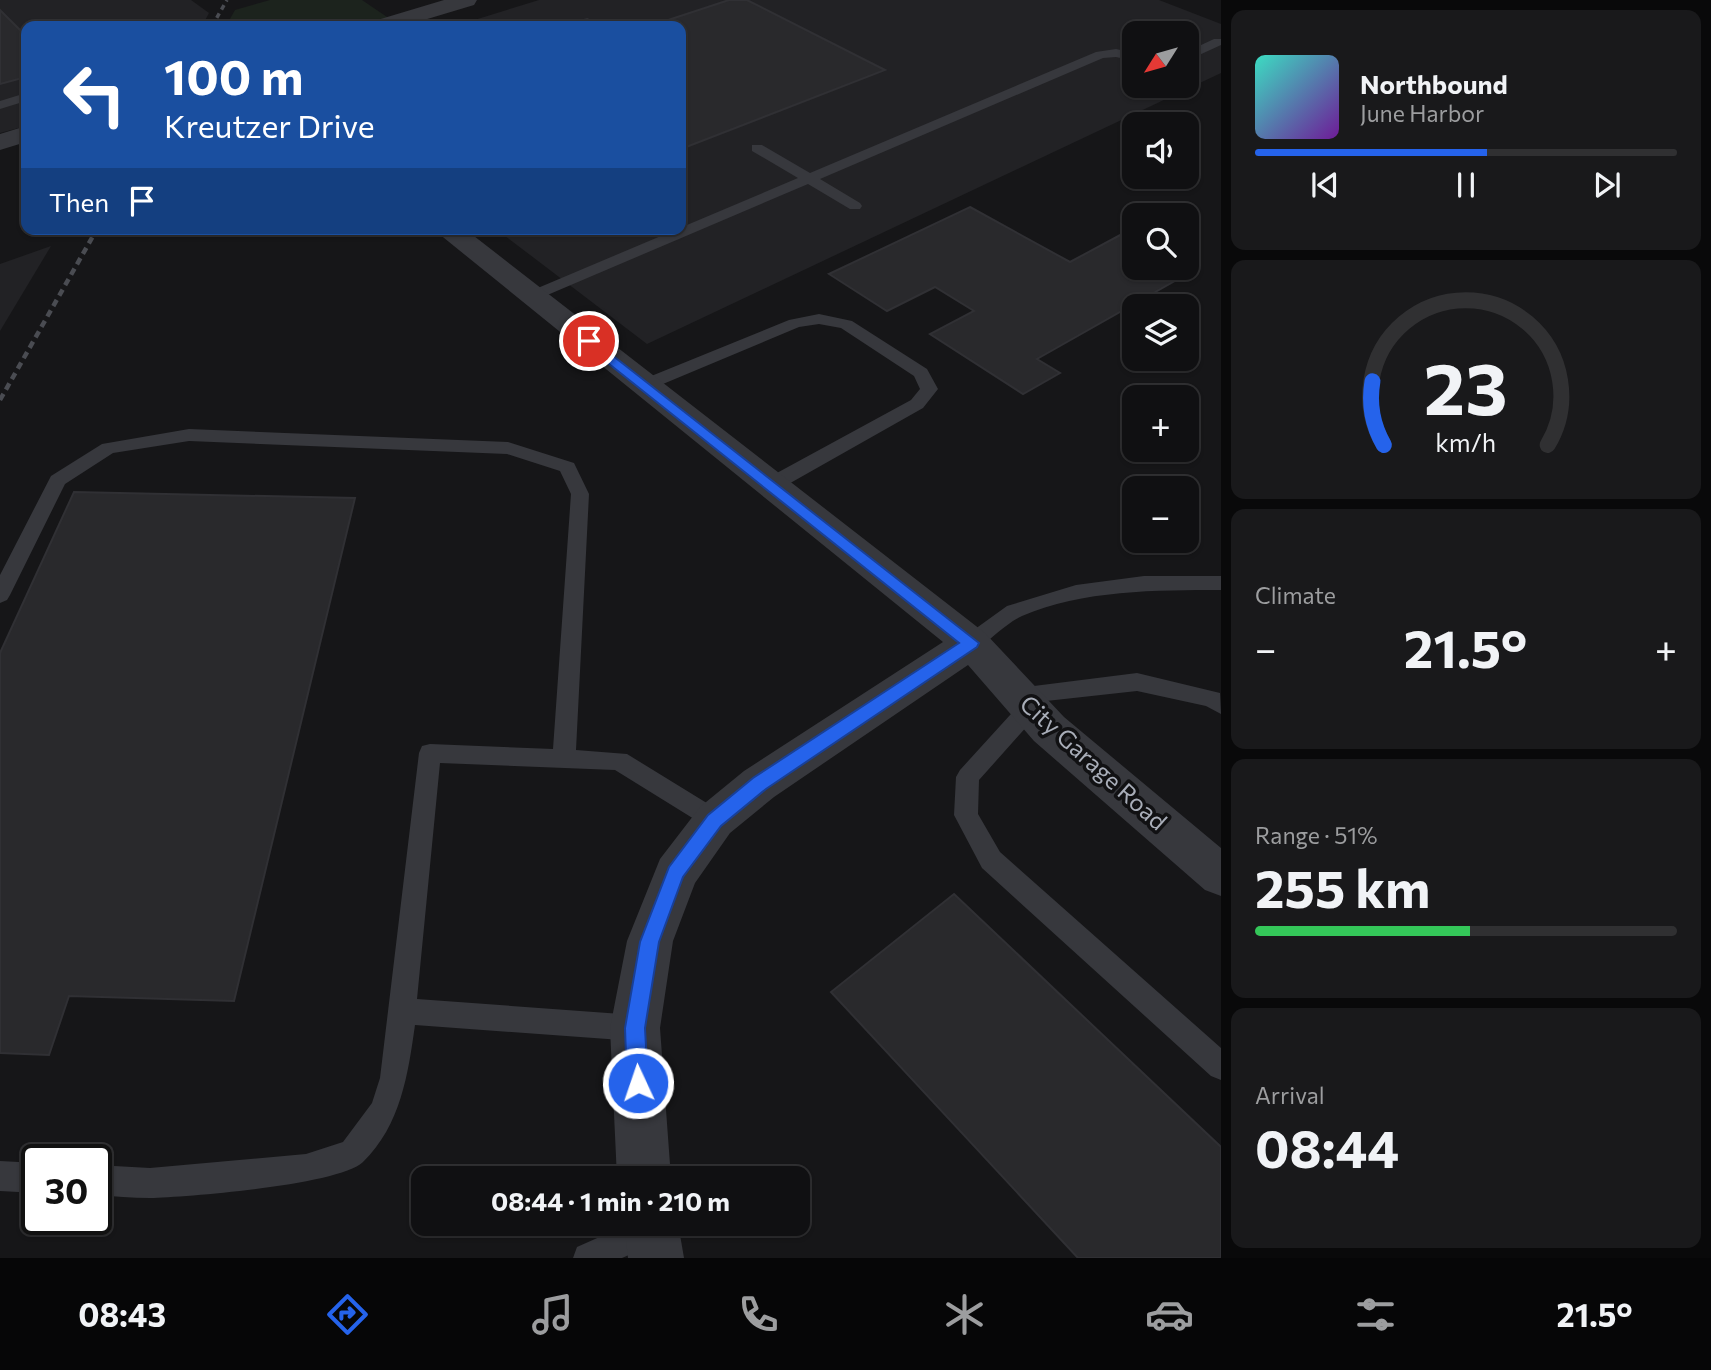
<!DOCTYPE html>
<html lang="en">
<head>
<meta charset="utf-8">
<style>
	body { margin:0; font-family:Commissioner,sans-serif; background:#19191b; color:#f1f3f6; height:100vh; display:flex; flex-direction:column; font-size:26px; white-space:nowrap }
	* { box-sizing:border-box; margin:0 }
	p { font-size:23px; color:#9c9d9f }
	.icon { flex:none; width:38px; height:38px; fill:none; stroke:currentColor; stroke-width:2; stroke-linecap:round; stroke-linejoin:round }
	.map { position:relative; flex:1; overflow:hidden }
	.side { display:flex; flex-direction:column; gap:10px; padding:10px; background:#09090a; width:490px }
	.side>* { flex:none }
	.banner { position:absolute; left:21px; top:21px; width:665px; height:214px; border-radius:14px; box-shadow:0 2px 5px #0004,0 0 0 2px #303032; background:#1a4fa0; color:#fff; overflow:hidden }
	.needle { width:46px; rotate:233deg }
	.fabs { position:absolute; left:1122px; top:21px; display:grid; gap:14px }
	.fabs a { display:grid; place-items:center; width:77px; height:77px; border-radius:14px; background:#101012; box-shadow:0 2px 5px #0004,0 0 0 2px #303032; font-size:35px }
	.speed { position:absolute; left:21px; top:1144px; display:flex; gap:14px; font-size:35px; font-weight:700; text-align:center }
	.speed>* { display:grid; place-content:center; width:91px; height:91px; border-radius:50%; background:#101012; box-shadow:0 2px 5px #0004,0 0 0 2px #303032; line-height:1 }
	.speed .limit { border:4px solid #111; border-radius:10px; background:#fff; color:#111 }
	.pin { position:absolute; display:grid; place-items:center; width:60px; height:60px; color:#fff; margin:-30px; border:4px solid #fff; border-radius:50%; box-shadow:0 2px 7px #0007 }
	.me { position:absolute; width:77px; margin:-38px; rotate:357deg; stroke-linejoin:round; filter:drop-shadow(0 0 5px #0008) }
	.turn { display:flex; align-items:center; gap:24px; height:147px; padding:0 28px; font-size:32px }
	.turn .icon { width:91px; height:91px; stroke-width:2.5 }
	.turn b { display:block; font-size:49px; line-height:60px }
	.then { display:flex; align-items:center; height:66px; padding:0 28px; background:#0003; gap:14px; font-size:26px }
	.big { font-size:52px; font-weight:700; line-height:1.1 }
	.side .widget { flex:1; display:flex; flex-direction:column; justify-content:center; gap:10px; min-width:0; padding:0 24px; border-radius:14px; background:#19191b }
	.side .dial { align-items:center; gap:0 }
	.dial svg { height:182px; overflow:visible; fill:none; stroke:#303032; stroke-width:7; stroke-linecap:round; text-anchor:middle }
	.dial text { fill:#f1f3f6; stroke:none }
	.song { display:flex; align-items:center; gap:21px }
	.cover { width:84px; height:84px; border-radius:10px; background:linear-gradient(135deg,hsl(170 70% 55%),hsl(280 70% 35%)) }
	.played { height:7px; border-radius:4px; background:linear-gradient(90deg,#2563eb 55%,#303032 55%) }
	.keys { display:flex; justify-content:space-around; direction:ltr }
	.heat { display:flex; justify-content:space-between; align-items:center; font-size:38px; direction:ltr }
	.charge { height:10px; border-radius:5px; background:linear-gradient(90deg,#34c759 51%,#303032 0) }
	.trip { position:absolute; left:411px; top:1166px; width:399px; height:70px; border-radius:14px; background:#101012; box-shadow:0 2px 5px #0004,0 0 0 2px #303032; font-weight:700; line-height:70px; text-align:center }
	.menu { display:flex; height:112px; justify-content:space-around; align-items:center; background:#060607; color:#9c9d9f }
	.menu .icon { width:49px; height:49px }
	.menu .selected { color:#2563eb }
	.menu b { font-size:32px; color:#f1f3f6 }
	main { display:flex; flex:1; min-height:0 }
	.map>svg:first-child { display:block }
	.built { fill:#222225; fill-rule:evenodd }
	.green { fill:#1c231d }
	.building { fill:#29292c; stroke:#303034; stroke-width:2 }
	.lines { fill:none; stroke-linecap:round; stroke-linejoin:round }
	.service { fill:#37383d; fill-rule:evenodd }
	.minor { fill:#37383d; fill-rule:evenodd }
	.tertiary { fill:#37383d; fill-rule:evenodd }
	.rail-far1 { stroke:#4a4c52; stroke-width:3.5; stroke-dasharray:5 4.5; stroke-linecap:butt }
	.rail { stroke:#4a4c52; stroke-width:4.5; stroke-dasharray:7 5; stroke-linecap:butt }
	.route { fill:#2563eb; stroke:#184099; stroke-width:2 }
	.labels { text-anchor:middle; stroke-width:7; stroke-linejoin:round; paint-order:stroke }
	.street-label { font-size:24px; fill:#a8adb8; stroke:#111113 }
</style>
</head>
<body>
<main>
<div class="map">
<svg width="1221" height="1258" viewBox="0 0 1221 1258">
	<rect width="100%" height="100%" fill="#161618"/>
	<g class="built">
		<path d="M0 0H191L209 13 202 26H26V126L0 133Z"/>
		<path d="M539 0H1159L1221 24V73L647 344 496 229H681V26H455ZM1134 33H1186V86H1134Z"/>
		<path d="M51 246 0 331V264Z"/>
	</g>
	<path class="green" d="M270 0H362L390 19 364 26H226L235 10Z"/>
	<g class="building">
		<path d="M729 0H747L885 70 681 149V26H650Z"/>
		<path d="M0 10 26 36V77L0 84Z"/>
		<path d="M587 19 600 26H563Z"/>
		<path d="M970 207 1070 262 1124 233 1134 238V268H1186V266L1194 270 1037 359 1060 373 1023 394 930 334 974 311 935 287 887 311 829 274Z"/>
		<path d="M74 492 355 498 234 1001 69 996 49 1055 0 1053V653Z"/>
		<path d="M954 894 1221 1147V1258H1078L831 992Z"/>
	</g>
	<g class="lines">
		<g class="service">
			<path d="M1214 39H1221V45L1186 61V52Z"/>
			<path d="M1116 49 1134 53V61L1116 57 1103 58 820 179 860 203 862 206 860 209H850L808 184 538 299H526L524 296 526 293 798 178 752 151V145H762L810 173 1096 52Z"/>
			<path d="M26 93V101L0 109V101Z"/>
			<path d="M819 314 852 321 927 369 938 389 923 408 778 490H764L762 485 764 480 911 400 920 389 914 376 841 328 819 324 799 327 651 389 645 390 636 385 639 381 789 320Z"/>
			<path d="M189 429 508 442 574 463 589 494 576 750 627 754 723 813 727 820 723 827 715 830 707 827 615 770 440 763 417 999 635 1015 645 1019 648 1028 645 1037 635 1041 415 1025C408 1074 401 1125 363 1162 339 1185 188 1197 150 1198 132 1198 114 1196 96 1195V1165L150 1168 306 1154 343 1142 372 1103 380 1078 419 753 422 746 430 744 553 749 571 494 560 471 507 454 189 441 113 453 65 484 10 595 7 600 0 603V575L51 476 102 444Z"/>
			<path d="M1144 576H1221V590C1158 590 1081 590 1022 616 1007 623 992 638 978 649L971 651 964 649 960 643 964 637 1007 606 1076 585Z"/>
			<path d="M1137 673 1220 693 1221 714 1206 706 1137 691 1037 702 1041 708 1038 714 979 780 978 814 1000 852 1221 1048V1080L1211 1076 982 868 954 815 956 777 960 770 1021 703 1010 701 1007 695 1010 689Z"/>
			<path d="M0 1161 37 1163V1193L0 1191Z"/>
			<path d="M631 1223H662L665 1230 661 1241 622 1258H573L577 1247Z"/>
		</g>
		<g class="minor">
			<path d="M433 229H465L985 633 1064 717 1221 848V896L1205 890 1034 741 968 665 774 797 730 833 695 883 673 941 660 1028 671 1178H617L610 1028 627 941 660 859 700 807 744 771 943 642Z"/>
			<path d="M624 1223H678L684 1258H628Z"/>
		</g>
		<g class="tertiary">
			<path d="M444 0H477L474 5 404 26H371L374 21Z"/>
			<path d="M26 126V142L0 150V134Z"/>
		</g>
		<path class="rail-far1" d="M212 26 227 0"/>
		<path class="rail" d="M0 400 97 229"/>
	</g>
	<path class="route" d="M589 337 979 643 977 647 766 789 721 826 683 877 659 942 645 1028 648 1083 645 1090 638 1094 630 1090 627 1083 625 1028 640 942 669 867 708 815 753 778 959 643 584 344V338Z"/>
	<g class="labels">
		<g class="street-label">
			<text transform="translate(1093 763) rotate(42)" y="8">City Garage Road</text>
		</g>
	</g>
</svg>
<div class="fabs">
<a><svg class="needle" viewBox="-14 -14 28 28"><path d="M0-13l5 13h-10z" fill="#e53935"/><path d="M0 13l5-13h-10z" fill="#9c9d9f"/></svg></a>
<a><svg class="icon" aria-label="sound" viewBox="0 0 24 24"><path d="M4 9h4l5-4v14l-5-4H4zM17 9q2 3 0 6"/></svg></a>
<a><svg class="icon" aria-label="search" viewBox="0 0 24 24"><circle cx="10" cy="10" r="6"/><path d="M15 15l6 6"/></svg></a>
<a><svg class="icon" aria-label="layers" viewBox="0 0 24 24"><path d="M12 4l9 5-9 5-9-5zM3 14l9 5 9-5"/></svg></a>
<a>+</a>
<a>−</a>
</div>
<div class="speed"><div class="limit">30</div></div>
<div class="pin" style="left:589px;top:341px;background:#d93025"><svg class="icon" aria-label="arrive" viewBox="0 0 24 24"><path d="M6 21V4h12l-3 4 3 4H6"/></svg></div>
<svg class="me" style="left:638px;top:1083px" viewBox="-20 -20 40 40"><circle r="17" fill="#2563eb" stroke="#fff" stroke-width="3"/><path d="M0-11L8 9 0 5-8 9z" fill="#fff"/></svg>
<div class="trip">08:44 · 1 min · 210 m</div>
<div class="banner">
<div class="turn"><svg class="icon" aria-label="left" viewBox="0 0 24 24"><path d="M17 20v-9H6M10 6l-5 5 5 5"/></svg><div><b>100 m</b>Kreutzer Drive</div></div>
<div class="then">Then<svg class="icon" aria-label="arrive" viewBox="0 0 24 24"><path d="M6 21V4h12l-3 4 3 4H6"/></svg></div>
</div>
</div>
<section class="side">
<div class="widget">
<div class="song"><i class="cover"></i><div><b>Northbound</b><p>June Harbor</p></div></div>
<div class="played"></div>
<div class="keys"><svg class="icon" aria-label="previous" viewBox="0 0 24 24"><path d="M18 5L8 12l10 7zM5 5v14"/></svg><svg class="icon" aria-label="pause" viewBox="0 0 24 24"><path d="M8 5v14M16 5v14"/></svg><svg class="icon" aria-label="next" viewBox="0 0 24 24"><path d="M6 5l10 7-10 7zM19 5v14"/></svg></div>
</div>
<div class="widget dial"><svg viewBox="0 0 100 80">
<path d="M14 69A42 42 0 1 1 86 69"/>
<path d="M14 69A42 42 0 0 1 9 41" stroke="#2563eb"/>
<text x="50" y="56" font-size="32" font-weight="700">23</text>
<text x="50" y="72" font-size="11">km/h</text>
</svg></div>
<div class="widget"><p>Climate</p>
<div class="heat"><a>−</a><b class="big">21.5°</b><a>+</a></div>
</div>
<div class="widget"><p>Range · 51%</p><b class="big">255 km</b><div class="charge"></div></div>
<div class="widget"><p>Arrival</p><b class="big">08:44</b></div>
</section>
</main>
<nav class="menu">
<b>08:43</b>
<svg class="icon selected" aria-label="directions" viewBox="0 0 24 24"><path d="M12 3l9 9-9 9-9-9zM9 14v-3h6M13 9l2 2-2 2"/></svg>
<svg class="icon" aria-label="music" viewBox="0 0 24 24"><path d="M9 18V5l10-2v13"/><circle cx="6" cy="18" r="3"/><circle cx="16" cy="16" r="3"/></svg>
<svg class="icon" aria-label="phone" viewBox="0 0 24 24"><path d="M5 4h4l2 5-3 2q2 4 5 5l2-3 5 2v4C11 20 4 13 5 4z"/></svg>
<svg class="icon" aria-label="climate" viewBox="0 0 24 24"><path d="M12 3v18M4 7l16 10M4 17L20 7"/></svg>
<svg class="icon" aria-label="car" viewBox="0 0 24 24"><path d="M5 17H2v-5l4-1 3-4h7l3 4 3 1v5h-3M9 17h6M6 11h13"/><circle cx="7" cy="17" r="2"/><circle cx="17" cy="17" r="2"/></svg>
<svg class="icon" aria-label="filters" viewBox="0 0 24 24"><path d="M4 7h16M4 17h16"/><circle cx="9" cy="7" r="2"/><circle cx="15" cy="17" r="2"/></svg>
<b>21.5°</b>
</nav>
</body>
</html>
